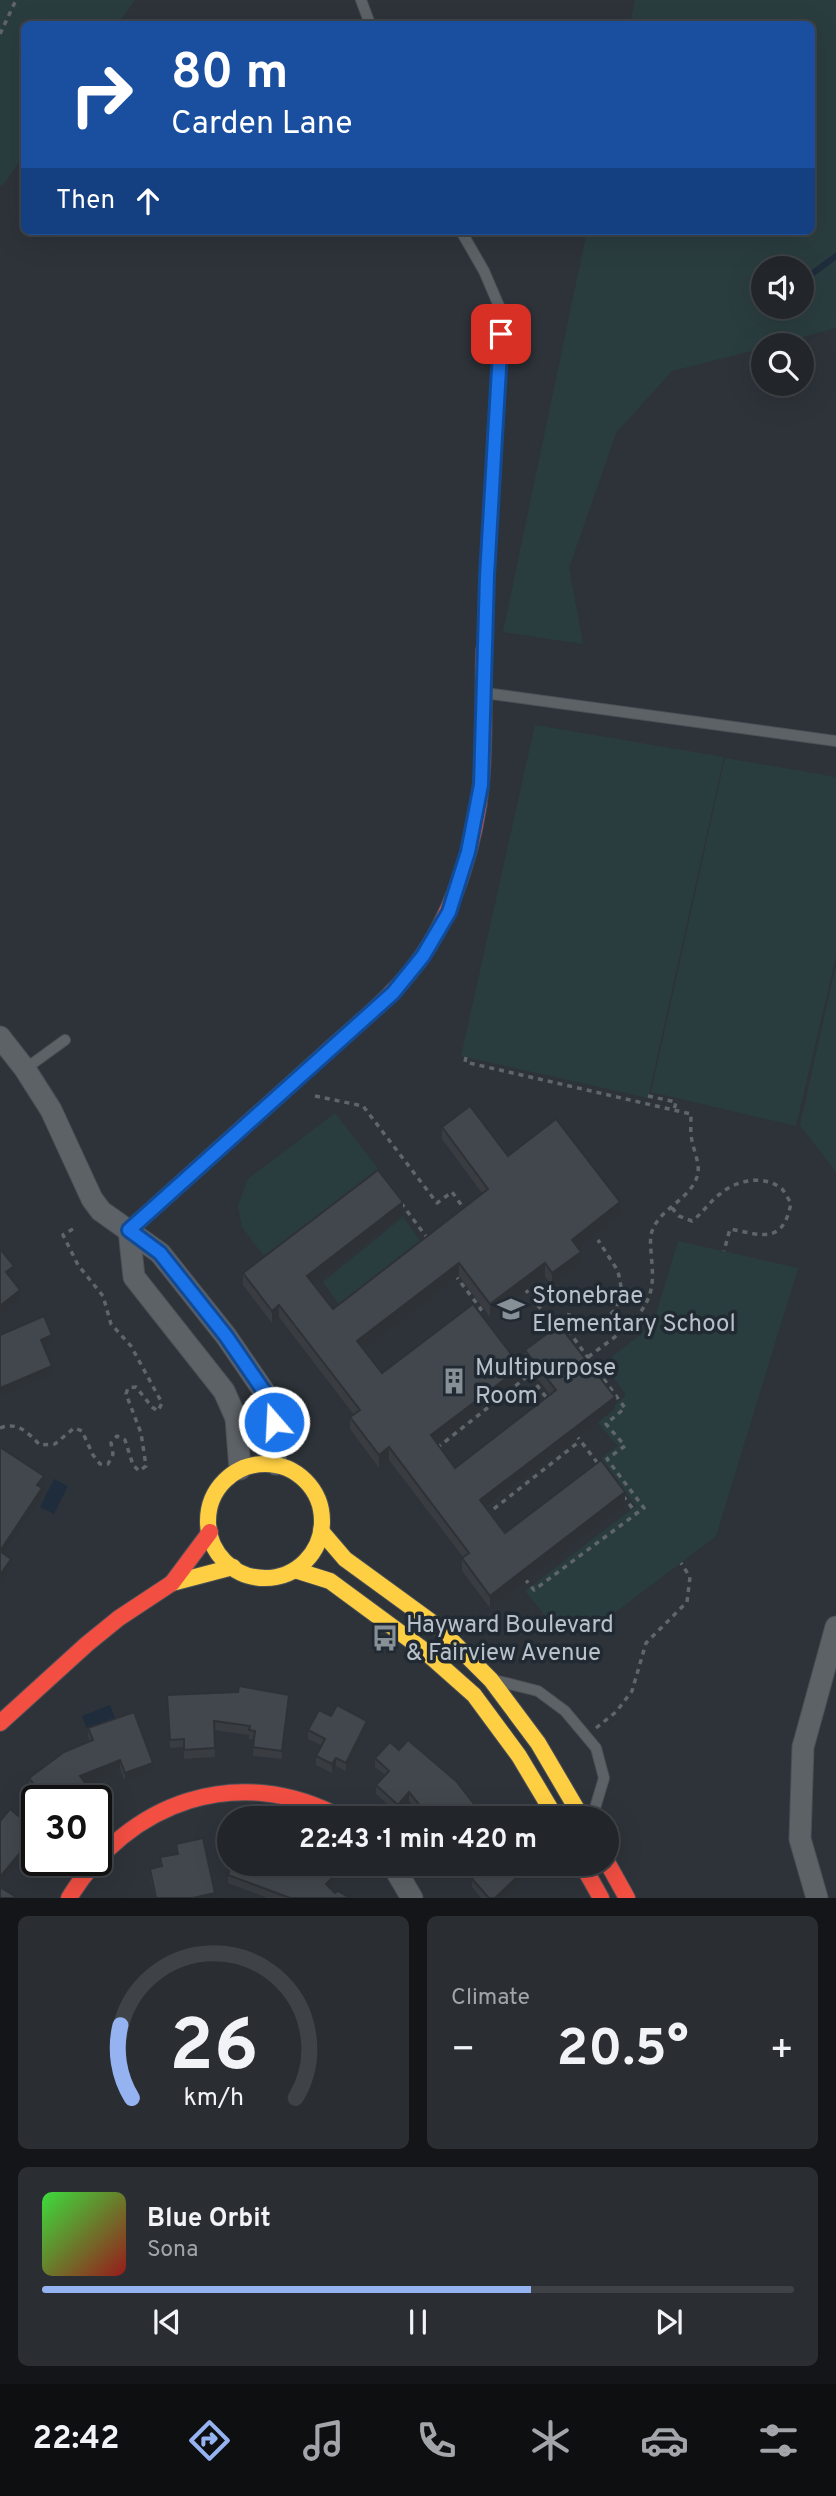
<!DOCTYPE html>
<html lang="en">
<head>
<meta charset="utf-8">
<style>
	body { margin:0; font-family:Overpass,sans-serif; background:#2a2e33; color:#f1f3f6; height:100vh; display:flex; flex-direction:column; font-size:26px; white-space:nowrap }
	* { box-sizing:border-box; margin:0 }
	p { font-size:23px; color:#a2a5a9 }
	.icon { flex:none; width:38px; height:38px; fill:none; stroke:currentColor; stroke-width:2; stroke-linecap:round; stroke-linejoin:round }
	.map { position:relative; height:1898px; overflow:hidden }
	.sheet { display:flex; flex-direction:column; gap:18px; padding:18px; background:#131518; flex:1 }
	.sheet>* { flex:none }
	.banner { position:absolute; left:21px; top:21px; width:794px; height:214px; border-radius:10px; box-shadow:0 7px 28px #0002,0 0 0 2px #3f4347; background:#1a4fa0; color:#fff; overflow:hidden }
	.fabs { position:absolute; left:751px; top:256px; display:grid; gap:14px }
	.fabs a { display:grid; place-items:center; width:63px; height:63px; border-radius:50%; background:#22262b; box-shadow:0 7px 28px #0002,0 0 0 2px #3f4347; font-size:35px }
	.speed { position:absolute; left:21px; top:1785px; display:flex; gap:14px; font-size:35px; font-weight:700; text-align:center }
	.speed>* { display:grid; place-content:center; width:91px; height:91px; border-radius:50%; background:#22262b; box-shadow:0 7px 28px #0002,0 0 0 2px #3f4347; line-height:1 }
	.speed .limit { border:4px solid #111; border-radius:10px; background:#fff; color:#111 }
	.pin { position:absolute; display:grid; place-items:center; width:60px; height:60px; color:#fff; margin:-30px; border-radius:14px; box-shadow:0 4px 10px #0006 }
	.me { position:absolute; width:77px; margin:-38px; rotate:341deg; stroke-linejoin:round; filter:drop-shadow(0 0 5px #0008) }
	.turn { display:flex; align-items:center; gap:24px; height:147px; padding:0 35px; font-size:32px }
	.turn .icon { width:91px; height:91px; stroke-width:2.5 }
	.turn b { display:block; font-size:49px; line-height:60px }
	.then { display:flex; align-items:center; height:66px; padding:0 35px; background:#0003; gap:14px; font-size:26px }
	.big { font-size:52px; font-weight:700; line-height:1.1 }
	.sheet .widget { flex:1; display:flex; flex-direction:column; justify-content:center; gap:10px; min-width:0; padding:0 24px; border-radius:10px; background:#2a2e33 }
	.sheet .dial { align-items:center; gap:0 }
	.dial svg { height:182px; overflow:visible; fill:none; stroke:#3f4347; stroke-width:7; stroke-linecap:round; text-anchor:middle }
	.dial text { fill:#f1f3f6; stroke:none }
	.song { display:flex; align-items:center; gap:21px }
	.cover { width:84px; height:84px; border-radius:10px; background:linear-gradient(135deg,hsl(120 70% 55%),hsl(0 70% 35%)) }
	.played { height:7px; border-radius:4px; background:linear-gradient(90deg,#95b2f1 65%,#3f4347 65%) }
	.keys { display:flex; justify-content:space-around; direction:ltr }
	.heat { display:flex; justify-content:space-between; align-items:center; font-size:38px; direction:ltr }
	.sheet .tiles { flex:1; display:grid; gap:18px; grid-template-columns:1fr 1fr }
	.widget:last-child { grid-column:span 2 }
	.trip { position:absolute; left:217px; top:1806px; width:402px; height:70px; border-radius:35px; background:#22262b; box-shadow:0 7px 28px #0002,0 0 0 2px #3f4347; font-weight:700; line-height:70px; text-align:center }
	.tab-bar { display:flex; height:112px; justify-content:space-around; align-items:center; background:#0e0f11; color:#a2a5a9 }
	.tab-bar .icon { width:49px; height:49px }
	.tab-bar .active { color:#95b2f1 }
	.tab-bar b { font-size:32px; color:#f1f3f6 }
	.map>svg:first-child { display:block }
	.green { fill:#2a3d3e; fill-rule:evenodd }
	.water { fill:#1e2c3b }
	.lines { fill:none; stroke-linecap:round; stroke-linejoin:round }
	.stream { stroke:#1e2c3b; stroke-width:6 }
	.lane-casing { stroke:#4b5056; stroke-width:12 }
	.street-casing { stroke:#4b5056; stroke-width:23 }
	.fast-casing { stroke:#4b5056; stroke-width:18 }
	.slow-casing { stroke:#4b5056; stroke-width:18 }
	.jam-casing { stroke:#4b5056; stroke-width:18 }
	.path { stroke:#5f6569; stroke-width:3.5; stroke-dasharray:5 5; stroke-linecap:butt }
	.lane { stroke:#5d6267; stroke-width:10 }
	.street { stroke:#5d6267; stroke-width:21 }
	.fast { stroke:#16e098; stroke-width:16 }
	.slow { stroke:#ffcf43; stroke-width:16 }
	.jam { stroke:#f24e42; stroke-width:16 }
	.wall { fill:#393d42 }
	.shaded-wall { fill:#2e3236 }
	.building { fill:#42474d; stroke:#2e3236; stroke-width:2 }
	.route-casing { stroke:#114b97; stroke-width:18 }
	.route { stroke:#1a73e8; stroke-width:12 }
	.labels { text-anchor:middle; stroke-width:7; stroke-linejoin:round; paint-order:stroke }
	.poi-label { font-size:24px; fill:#b8c0c9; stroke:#212a33; text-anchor:start }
</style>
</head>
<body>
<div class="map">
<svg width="836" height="1898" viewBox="0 0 836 1898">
	<rect width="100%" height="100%" fill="#2d3339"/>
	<g class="green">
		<path d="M0 0H135L118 24H24V155L3 185 0 186Z"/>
		<path d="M635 0H836V328L774 345H763V348L672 371 616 433 569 568 583 644 503 632 587 231H812V24H630ZM763 268H802V306H763Z"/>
		<path d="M535 725 724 757 648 1098 461 1056Z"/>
		<path d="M725 758 836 777V956L796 1126 651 1092Z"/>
		<path d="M836 965V1172L800 1125Z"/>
		<path d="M335 1113 380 1171 266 1259 242 1227 238 1206 248 1179Z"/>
		<path d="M403 1217 420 1241 339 1304 323 1282Z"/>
		<path d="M678 1241 798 1268 716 1536 592 1630 548 1619 525 1591 636 1506 601 1458 618 1446 597 1422 626 1395 604 1363 653 1325Z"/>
	</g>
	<g class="water">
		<path d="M54 1479 68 1486 54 1514 40 1507Z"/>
		<path d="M110 1705 115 1718 87 1729 82 1716Z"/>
	</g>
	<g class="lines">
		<path class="stream" d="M813 273 836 256"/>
		<g class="lane-casing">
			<g id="lane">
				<path d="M361 0 370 24"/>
				<path d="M461 231 484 271 499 306 501 334 484 648"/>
				<path d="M485 693 836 741"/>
				<path d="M25 1069 65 1040"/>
				<path d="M498 1681 538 1691 565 1711 596 1748 604 1778 592 1818"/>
			</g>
		</g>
		<g class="street-casing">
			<g id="street">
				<path d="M0 1037 25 1069 51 1110 92 1199 101 1211 160 1253 226 1336 272 1403 276 1464"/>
				<path d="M129 1230 134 1277 224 1391 236 1418 240 1469"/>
				<path d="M392 1864 412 1898"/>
				<path d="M817 1898 800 1839 803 1747 836 1627"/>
			</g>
		</g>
		<g class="fast-casing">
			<path id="fast" d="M129 1230 329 1050"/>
		</g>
		<g class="slow-casing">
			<g id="slow">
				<circle cx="265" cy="1521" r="57"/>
				<path d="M321 1531 345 1559 437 1626 491 1680 538 1743 582 1818"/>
				<path d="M295 1570 330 1581 421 1648 474 1695 519 1756 556 1818"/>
				<path d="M172 1583 233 1567"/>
			</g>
		</g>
		<g class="jam-casing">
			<g id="jam">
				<path d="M329 1050C362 1020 398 992 423 955 455 908 476 840 481 784 485 740 483 694 484 650"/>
				<path d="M0 1723 87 1644 119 1618 172 1583 210 1532"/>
				<path d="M607 1862 627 1898"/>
				<path d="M582 1864 601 1898"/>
				<path d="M69 1898C128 1801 239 1762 342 1818"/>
			</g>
		</g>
		<g class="path">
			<path d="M0 34 16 0"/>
			<path d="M466 1057 465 1062 691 1114C691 1122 690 1132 692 1141 694 1152 701 1165 697 1177 689 1201 656 1210 651 1235 649 1245 654 1270 652 1283 649 1318 612 1338 587 1358"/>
			<path d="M315 1096 363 1106 437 1203 452 1192 465 1210"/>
			<path d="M648 1096 676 1102 674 1110"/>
			<path d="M401 1203 428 1239"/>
			<path d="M672 1208 679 1216 692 1221C703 1213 709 1202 720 1194 736 1180 764 1174 782 1189 785 1192 788 1199 791 1203 783 1245 762 1235 730 1229L724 1251"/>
			<path d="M455 1275 481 1309 476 1313"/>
			<path d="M525 1289 556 1328 585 1331 599 1324 615 1310 622 1292 618 1271 598 1240"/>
			<path d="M0 1428C18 1421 28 1433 40 1445L55 1444 74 1428 82 1431 93 1455 100 1464H108L113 1454 111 1443 117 1436 125 1440 133 1465 139 1471 146 1466 141 1433 126 1394 128 1388 136 1387 152 1407 158 1411 162 1403 131 1346 111 1324 103 1296 78 1265 63 1235 76 1227"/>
			<path d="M576 1435 599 1465"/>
			<path d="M437 1448 529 1375 549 1401"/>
			<path d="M623 1496 637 1514"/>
			<path d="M486 1515 580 1441"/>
			<path d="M525 1579 534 1590 644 1508 607 1459 625 1446 606 1424 625 1408 567 1329 569 1313"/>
			<path d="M596 1728 616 1712 632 1691 646 1643 687 1602 690 1577 681 1563"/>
		</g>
		<use href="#lane" class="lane"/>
		<use href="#street" class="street"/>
		<use href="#fast" class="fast"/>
		<use href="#slow" class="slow"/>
		<use href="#jam" class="jam"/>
	</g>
	<g class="wall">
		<path d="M442 1127 508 1156 620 1215 578 1248 581 1264 552 1286 545 1276 490 1317 459 1276 363 1349 382 1373 521 1379 437 1443 455 1468 550 1395 525 1362V1350L615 1409 486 1508 505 1533 625 1505 490 1608 462 1571V1558L463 1557 389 1460 379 1468 350 1429V1417L354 1415 279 1317 272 1323 243 1285V1273L403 1214 313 1283 333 1309 482 1193 442 1139Z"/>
		<path d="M167 1704H289L282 1759 253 1756 254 1739H249V1735L214 1730 215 1757 184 1759V1747L170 1748Z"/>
		<path d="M331 1716 367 1729 346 1771 336 1766 332 1773 316 1765V1756L321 1745 308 1739V1730Z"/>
		<path d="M88 1728 153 1772 125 1781 120 1768 84 1782 95 1801H40L29 1786V1778L90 1742 88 1736Z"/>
		<path d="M399 1750 485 1818H423L409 1801 398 1814 376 1794V1785L385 1775 375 1767V1758Z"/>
		<path d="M0 1821 37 1860H46L34 1875 19 1862 0 1885Z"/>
		<path d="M176 1844 215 1898H155L150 1877V1869L160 1867V1857L177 1854Z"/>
		<path d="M481 1864H532V1871L503 1898H481L472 1887V1879L481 1870Z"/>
		<path d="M228 1875 334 1884 330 1888 335 1893 350 1898H267L228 1883Z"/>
	</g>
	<g class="shaded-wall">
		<path d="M403 1202V1214L307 1288V1276Z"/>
		<path d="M620 1202V1215L572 1253V1240Z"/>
		<path d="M581 1252V1264L552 1286V1273Z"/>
		<path d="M459 1263V1276L357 1354V1341Z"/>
		<path d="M545 1263V1276L490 1317V1304Z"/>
		<path d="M14 1266V1274L6 1280V1272Z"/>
		<path d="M20 1290V1298L0 1314V1306Z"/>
		<path d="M279 1305V1317L272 1323V1311Z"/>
		<path d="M52 1335V1344L41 1349V1340Z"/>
		<path d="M52 1366V1374L0 1396V1388Z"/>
		<path d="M521 1367V1379L431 1448V1435Z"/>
		<path d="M615 1397V1409L480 1512V1500Z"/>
		<path d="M389 1447V1460L379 1468V1455Z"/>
		<path d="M44 1476V1484L37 1493V1485Z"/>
		<path d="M42 1488V1496L0 1559V1551Z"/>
		<path d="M625 1492V1505L490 1608V1596Z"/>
		<path d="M11 1559V1568L0 1584V1575Z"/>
		<path d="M289 1695V1704L282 1759V1751Z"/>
		<path d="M367 1721V1729L346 1771V1763Z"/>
		<path d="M336 1758V1766L332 1773V1764Z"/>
		<path d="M120 1760V1768L80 1784V1776Z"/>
		<path d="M153 1763V1772L125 1781V1773Z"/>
		<path d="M409 1792V1801L398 1814V1805Z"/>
		<path d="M19 1854V1862L0 1885V1877Z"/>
		<path d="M39 1860H46L34 1875V1866Z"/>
		<path d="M531 1864H532V1871L503 1898H495Z"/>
		<path d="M334 1876V1884L326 1892V1884Z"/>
		<path d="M215 1893V1898H193Z"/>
	</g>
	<g class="building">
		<path d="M470 1106 508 1156 556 1119 620 1202 572 1240 581 1252 552 1273 545 1263 490 1304 459 1263 357 1341 382 1373 473 1304 521 1367 431 1435 455 1468 556 1390 525 1350 559 1325 615 1397 480 1500 505 1533 601 1460 625 1492 490 1596 462 1558 469 1553 389 1447 379 1455 350 1417 360 1410 279 1305 272 1311 243 1273 378 1170 403 1202 307 1276 333 1309 488 1189 442 1127Z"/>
		<path d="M0 1249 14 1266 6 1272 20 1290 0 1306Z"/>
		<path d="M44 1316 52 1335 41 1340 52 1366 0 1388V1335Z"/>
		<path d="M0 1447 44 1476 37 1485 42 1488 0 1551Z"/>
		<path d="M0 1551 11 1559 0 1575Z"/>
		<path d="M239 1686 289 1695 282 1751 253 1747 255 1731 249 1730 250 1726 214 1721 215 1748 184 1750V1739L170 1740 167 1695 238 1692Z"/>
		<path d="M337 1705 367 1721 346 1763 336 1758 332 1764 316 1756 325 1739 308 1730 319 1710 331 1716Z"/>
		<path d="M134 1712 153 1763 125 1773 120 1760 80 1776 95 1796 89 1801H46L29 1778 64 1752 93 1740 88 1728Z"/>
		<path d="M408 1740 456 1781 485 1818H430L409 1792 398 1805 376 1785 389 1771 375 1758 390 1742 399 1750Z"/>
		<path d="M10 1809 37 1831V1860H39L34 1866 19 1854 0 1877V1821Z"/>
		<path d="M203 1838 215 1893 193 1898H156L150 1869 162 1866 160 1857 178 1854 176 1844Z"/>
		<path d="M232 1864H312L334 1876 326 1884 335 1893 338 1891 350 1898H290L228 1875Z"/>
		<path d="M481 1864H531L495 1898H489L472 1879 484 1867Z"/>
		<path d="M0 1887 18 1898H0Z"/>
	</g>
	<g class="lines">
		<g class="route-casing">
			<path id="route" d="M274 1422 272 1403 226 1336 160 1253 129 1230 393 993 423 956 449 912 468 852 481 785 487 576 501 334"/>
		</g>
		<use href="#route" class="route"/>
	</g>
	<defs>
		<g id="school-bare" transform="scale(2.1)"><path d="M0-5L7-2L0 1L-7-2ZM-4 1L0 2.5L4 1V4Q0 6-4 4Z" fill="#878f97" stroke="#212a33" stroke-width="2.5" paint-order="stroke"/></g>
		<g id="building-bare" transform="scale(2.1)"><path d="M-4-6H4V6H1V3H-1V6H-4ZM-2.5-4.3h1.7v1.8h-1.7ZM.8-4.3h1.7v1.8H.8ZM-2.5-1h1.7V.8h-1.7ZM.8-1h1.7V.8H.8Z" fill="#878f97" stroke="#212a33" stroke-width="2.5" paint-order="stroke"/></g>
		<g id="bus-bare" transform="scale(2.1)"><path d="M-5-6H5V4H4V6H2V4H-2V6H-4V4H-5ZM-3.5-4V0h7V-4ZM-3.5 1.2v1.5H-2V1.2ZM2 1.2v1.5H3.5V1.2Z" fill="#878f97" stroke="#212a33" stroke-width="2.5" paint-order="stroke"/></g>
	</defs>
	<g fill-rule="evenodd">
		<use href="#school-bare" x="511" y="1309"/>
		<use href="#building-bare" x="454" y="1381"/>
		<use href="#bus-bare" x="385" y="1638"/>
	</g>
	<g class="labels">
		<g class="poi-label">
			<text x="532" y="1303">Stonebrae<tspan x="532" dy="28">Elementary School</tspan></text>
			<text x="475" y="1375">Multipurpose<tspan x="475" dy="28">Room</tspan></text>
			<text x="406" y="1632">Hayward Boulevard<tspan x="406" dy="28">&amp; Fairview Avenue</tspan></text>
		</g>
	</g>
</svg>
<div class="fabs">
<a><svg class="icon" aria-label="sound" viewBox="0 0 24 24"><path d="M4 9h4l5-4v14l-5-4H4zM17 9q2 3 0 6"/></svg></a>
<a><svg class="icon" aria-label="search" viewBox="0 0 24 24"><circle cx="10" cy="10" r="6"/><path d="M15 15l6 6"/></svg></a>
</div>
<div class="speed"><div class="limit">30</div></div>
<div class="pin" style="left:501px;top:334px;background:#d93025"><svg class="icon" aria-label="arrive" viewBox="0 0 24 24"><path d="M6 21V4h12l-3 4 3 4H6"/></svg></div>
<svg class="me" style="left:274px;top:1422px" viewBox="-20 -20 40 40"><circle r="17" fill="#1a73e8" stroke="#fff" stroke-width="3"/><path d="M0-11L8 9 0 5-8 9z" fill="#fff"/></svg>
<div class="trip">22:43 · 1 min · 420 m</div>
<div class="banner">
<div class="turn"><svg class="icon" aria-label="right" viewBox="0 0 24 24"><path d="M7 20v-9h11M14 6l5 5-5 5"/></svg><div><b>80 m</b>Carden Lane</div></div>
<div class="then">Then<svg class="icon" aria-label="ahead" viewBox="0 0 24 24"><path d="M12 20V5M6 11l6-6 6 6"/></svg></div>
</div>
</div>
<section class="sheet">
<div class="tiles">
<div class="widget dial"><svg viewBox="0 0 100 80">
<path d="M14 69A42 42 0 1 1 86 69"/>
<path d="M14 69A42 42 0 0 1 9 37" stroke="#95b2f1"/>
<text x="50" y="56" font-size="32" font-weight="700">26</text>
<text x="50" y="72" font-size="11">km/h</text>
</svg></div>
<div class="widget"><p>Climate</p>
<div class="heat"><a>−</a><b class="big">20.5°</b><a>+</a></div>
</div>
<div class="widget">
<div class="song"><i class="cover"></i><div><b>Blue Orbit</b><p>Sona</p></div></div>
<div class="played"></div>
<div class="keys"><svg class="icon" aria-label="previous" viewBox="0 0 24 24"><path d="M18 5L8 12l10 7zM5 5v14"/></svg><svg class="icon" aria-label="pause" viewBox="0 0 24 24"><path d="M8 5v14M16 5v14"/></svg><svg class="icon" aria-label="next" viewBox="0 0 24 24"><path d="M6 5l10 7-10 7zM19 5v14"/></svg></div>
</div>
</div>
</section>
<nav class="tab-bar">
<b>22:42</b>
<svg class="icon active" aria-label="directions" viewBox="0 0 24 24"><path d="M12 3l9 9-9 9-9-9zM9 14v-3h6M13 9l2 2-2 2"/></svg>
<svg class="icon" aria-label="music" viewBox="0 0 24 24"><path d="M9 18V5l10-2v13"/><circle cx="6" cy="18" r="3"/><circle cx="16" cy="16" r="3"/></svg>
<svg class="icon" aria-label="phone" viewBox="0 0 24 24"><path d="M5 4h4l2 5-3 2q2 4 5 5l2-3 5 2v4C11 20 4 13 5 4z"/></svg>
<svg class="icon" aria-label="climate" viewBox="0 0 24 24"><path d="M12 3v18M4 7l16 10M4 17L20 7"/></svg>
<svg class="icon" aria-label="car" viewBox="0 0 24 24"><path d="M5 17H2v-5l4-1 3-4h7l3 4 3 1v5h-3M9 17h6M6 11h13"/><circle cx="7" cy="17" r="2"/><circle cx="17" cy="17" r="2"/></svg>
<svg class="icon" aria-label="filters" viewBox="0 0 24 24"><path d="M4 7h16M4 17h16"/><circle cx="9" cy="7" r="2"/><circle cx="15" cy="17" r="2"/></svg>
</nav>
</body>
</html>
